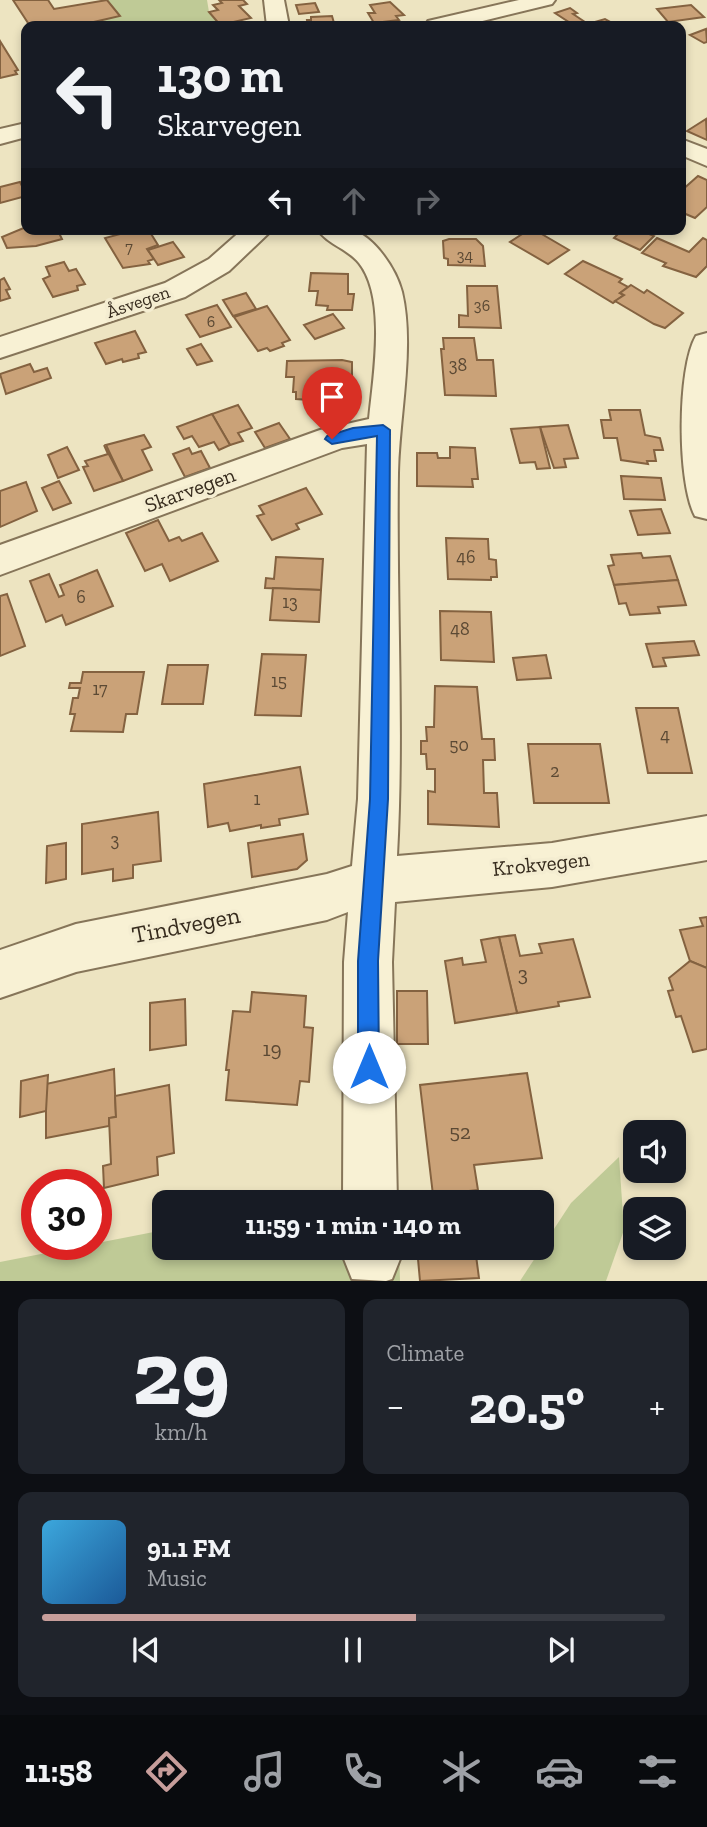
<!DOCTYPE html>
<html lang="en">
<head>
<meta charset="utf-8">
<style>
	body { margin:0; font-family:"Zilla Slab",serif; background:#20242c; color:#f1f3f6; height:100vh; display:flex; flex-direction:column; font-size:26px; white-space:nowrap }
	* { box-sizing:border-box; margin:0 }
	p { font-size:23px; color:#9ea1a6 }
	.icon { flex:none; width:38px; height:38px; fill:none; stroke:currentColor; stroke-width:2; stroke-linecap:round; stroke-linejoin:round }
	.map { position:relative; height:1281px; overflow:hidden }
	.details { display:flex; flex-direction:column; gap:18px; padding:18px; background:#0d0f14; flex:1 }
	.details>* { flex:none }
	.hud { position:absolute; left:21px; top:21px; width:665px; height:214px; border-radius:14px; box-shadow:0 4px 10px #0003; background:#171b24; color:#f1f3f6; overflow:hidden }
	.controls { position:absolute; left:623px; top:1120px; display:grid; gap:14px }
	.controls a { display:grid; place-items:center; width:63px; height:63px; border-radius:14px; background:#171b24; box-shadow:0 4px 10px #0003; font-size:35px }
	.speed { position:absolute; left:21px; top:1169px; display:flex; gap:14px; font-size:35px; font-weight:700; text-align:center }
	.speed>* { display:grid; place-content:center; width:91px; height:91px; border-radius:50%; background:#171b24; box-shadow:0 4px 10px #0003; line-height:1 }
	.speed .limit { border:10px solid #d22; background:#fff; color:#111 }
	.pin { position:absolute; display:grid; place-items:center; width:60px; height:60px; color:#fff; margin:-72px -30px; border-radius:50% 50% 50% 0; rotate:-45deg; box-shadow:0 0 7px #0007 }
	.pin .icon { rotate:45deg }
	.me { position:absolute; width:77px; margin:-38px; rotate:0deg; stroke-linejoin:round; filter:drop-shadow(0 0 5px #0008) }
	.turn { display:flex; align-items:center; gap:24px; height:147px; padding:0 21px; font-size:32px }
	.turn .icon { width:91px; height:91px; stroke-width:2.5 }
	.turn b { display:block; font-size:49px; line-height:60px }
	.lanes { display:flex; align-items:center; height:66px; padding:0 21px; background:#0003; justify-content:center; gap:35px; direction:ltr }
	.lanes .off { opacity:.35 }
	.big { font-size:52px; font-weight:700; line-height:1.1 }
	.details .widget { flex:1; display:flex; flex-direction:column; justify-content:center; gap:10px; min-width:0; padding:0 24px; border-radius:14px; background:#20242c }
	.details .dial { align-items:center; gap:0 }
	.dial b { font-size:91px; line-height:1 }
	.song { display:flex; align-items:center; gap:21px }
	.cover { width:84px; height:84px; border-radius:10px; background:linear-gradient(135deg,hsl(200 70% 55%),hsl(210 70% 35%)) }
	.played { height:7px; border-radius:4px; background:linear-gradient(90deg,#c79e9b 60%,#363941 60%) }
	.keys { display:flex; justify-content:space-around; direction:ltr }
	.heat { display:flex; justify-content:space-between; align-items:center; font-size:38px; direction:ltr }
	.details .tiles { flex:1; display:grid; gap:18px; grid-template-columns:1fr 1fr }
	.widget:last-child { grid-column:span 2 }
	.trip { position:absolute; left:152px; top:1190px; width:402px; height:70px; border-radius:14px; background:#171b24; box-shadow:0 4px 10px #0003; font-weight:700; line-height:70px; text-align:center }
	.tab-bar { display:flex; height:112px; justify-content:space-around; align-items:center; background:#090b0e; color:#9ea1a6 }
	.tab-bar .icon { width:49px; height:49px }
	.tab-bar .selected { color:#c79e9b }
	.tab-bar b { font-size:32px; color:#f1f3f6 }
	.map>svg:first-child { display:block }
	.green { fill:#bfca96 }
	.building { fill:#caa278; stroke:#846240; stroke-width:2 }
	.lines { fill:none; stroke-linecap:round; stroke-linejoin:round }
	.minor-casing { stroke:#867559; stroke-width:4 }
	.tertiary-casing { stroke:#867559; stroke-width:4 }
	.minor { fill:#f8f1d4; fill-rule:evenodd }
	.tertiary { fill:#f8f1d4; fill-rule:evenodd }
	.route { fill:#1a73e8; stroke:#114b97; stroke-width:2 }
	.labels { text-anchor:middle; stroke-width:7; stroke-linejoin:round; paint-order:stroke }
	.far-number-label { font-size:16px; fill:#5b4934 }
	.far-street-label { font-size:18px; fill:#362b1d; stroke:#f4edd1 }
	.number-label { font-size:18px; fill:#5b4934 }
	.street-label { font-size:21px; fill:#362b1d; stroke:#f4edd1 }
	.near-number-label { font-size:21px; fill:#5b4934 }
	.near-street-label { font-size:24px; fill:#362b1d; stroke:#f4edd1 }
</style>
</head>
<body>
<div class="map">
<svg width="707" height="1281" viewBox="0 0 707 1281">
	<rect width="100%" height="100%" fill="#ede4c1"/>
	<g class="green">
		<path d="M107 0H207L209 12 221 26H97L94 22 119 16Z"/>
		<path d="M619 1157 624 1230 606 1281H520L571 1203Z"/>
		<path d="M164 1230V1248H399L400 1281H0V1262Z"/>
	</g>
	<g class="building">
		<path d="M13 0H48L54 9 107 0 120 16 94 22 97 26H30Z"/>
		<path d="M219 0H243L247 4 239 6 251 18 233 22 237 26H221L209 12 218 10 213 5 222 3Z"/>
		<path d="M390 2 404 15 396 16 399 20 374 23 368 13H375L370 5Z"/>
		<path d="M315 3 319 12 299 14 296 5Z"/>
		<path d="M691 5 704 17 668 22 657 9Z"/>
		<path d="M570 8 577 13 573 14 588 24 605 19 616 25 575 26 555 13Z"/>
		<path d="M332 16 334 23H341L342 26H308L307 20H311V17Z"/>
		<path d="M706 29 707 42 704 43 690 35Z"/>
		<path d="M0 41 18 70 15 71 17 74 0 78Z"/>
		<path d="M706 119 707 140 687 131Z"/>
		<path d="M698 176 707 180V207L695 218 681 212V191Z"/>
		<path d="M20 182 22 186 26 185V196L0 203V187Z"/>
		<path d="M26 227 57 229 62 239 36 246 7 248 2 237Z"/>
		<path d="M148 229 158 245 147 249 154 259 148 261 150 264 123 268 105 238 135 230Z"/>
		<path d="M530 229H533L569 250 548 264 510 242Z"/>
		<path d="M623 229H637L654 236 640 250 614 238Z"/>
		<path d="M657 238 689 252 703 238 707 240V266L696 277 663 266 666 263 642 253Z"/>
		<path d="M449 239H476L483 246 485 266 448 265V259L444 258 443 241Z"/>
		<path d="M173 242 184 257 158 265 148 250Z"/>
		<path d="M583 261 622 279 619 282 628 287 620 293 624 295 613 303 565 274Z"/>
		<path d="M64 262 69 271 76 269 85 284 77 286 78 290 53 297 43 279 50 276 46 267Z"/>
		<path d="M311 273 348 274V294H354L352 310H327L328 306 316 305 318 291H309Z"/>
		<path d="M4 278 10 289 6 290 10 298 0 301V280Z"/>
		<path d="M631 285 644 293 647 290 683 313 665 328 654 324 615 301 624 295 620 293Z"/>
		<path d="M467 286H497L501 328 459 327V315L468 316Z"/>
		<path d="M246 293 256 309 233 316 223 300Z"/>
		<path d="M217 305 231 327 200 337 186 315Z"/>
		<path d="M267 306 290 340 282 343 284 346 270 351 267 348 258 351 234 317Z"/>
		<path d="M333 314 344 328 315 339 304 325Z"/>
		<path d="M135 331 146 352 138 354 139 358 123 362 122 359 106 364 95 343Z"/>
		<path d="M443 338H474L477 360H493L496 396 445 395 441 349H444Z"/>
		<path d="M201 344 212 361 197 365 187 349Z"/>
		<path d="M342 360 352 362V383H341V401H335V405H324V401L296 399V392H293L294 377H286L287 361Z"/>
		<path d="M30 364 34 372 47 368 51 378 6 394 0 374Z"/>
		<path d="M238 405 252 428 238 433 243 441 230 445 212 414Z"/>
		<path d="M609 410H640L645 435 660 438 663 450H654L656 461H647L648 464 621 460 617 438H604L601 420H611Z"/>
		<path d="M212 414 230 445 219 450 214 442 199 447 192 436 184 439 177 427Z"/>
		<path d="M279 423 290 439 265 448 255 432Z"/>
		<path d="M568 425 578 458 564 459 566 467 554 468 540 427Z"/>
		<path d="M540 427 550 468 537 469 535 462 520 463 511 429Z"/>
		<path d="M144 435 151 447 142 450 152 470 123 481 106 445Z"/>
		<path d="M104 445 123 481 94 491 83 467 88 466 85 461 108 454Z"/>
		<path d="M67 447 79 470 58 478 48 455Z"/>
		<path d="M450 447 475 448 478 479H472L473 487 417 486V453H437L438 458H450Z"/>
		<path d="M189 448 192 454 201 451 210 468 185 477 173 454Z"/>
		<path d="M621 476 661 478 665 500 624 499Z"/>
		<path d="M59 481 71 503 53 510 42 488Z"/>
		<path d="M26 482 37 511 0 527V491Z"/>
		<path d="M306 488 322 514 296 524 299 529 272 540 257 516 264 514 259 506Z"/>
		<path d="M661 509 670 533 638 535 630 511Z"/>
		<path d="M158 520 169 541 179 537 182 541 202 533 218 561 170 581 162 564 145 571 126 533Z"/>
		<path d="M446 538 488 539 489 559 496 560 497 577H491V580L448 579Z"/>
		<path d="M641 553 643 558 670 556 678 580 614 585 608 566 614 565 611 555Z"/>
		<path d="M276 557 323 559 321 590 265 588 266 578 274 579Z"/>
		<path d="M97 570 113 606 66 625 62 615 46 622 30 581 49 574 59 597 64 595 60 585Z"/>
		<path d="M678 580 686 605 658 607 660 613 630 615 626 603 619 604 614 585Z"/>
		<path d="M273 588 321 590 319 622 270 620Z"/>
		<path d="M7 594 25 646 0 656V596Z"/>
		<path d="M440 611 491 612 494 662 441 660Z"/>
		<path d="M694 641 699 655 663 658 666 666 653 667 646 644Z"/>
		<path d="M262 654 306 655 301 716 255 715Z"/>
		<path d="M546 655 551 678 517 680 513 658Z"/>
		<path d="M168 665H208L203 704H162Z"/>
		<path d="M83 672H144L137 714H126L123 732 71 731 75 714H70L73 698H78L80 688H69L70 683H81Z"/>
		<path d="M435 686 477 687 482 739H494L495 760H483L484 793H497L499 827 428 824V791L435 792V769H427L426 754H421V741H427L426 727H434Z"/>
		<path d="M636 708H678L692 773H648Z"/>
		<path d="M528 744H600L609 803H534Z"/>
		<path d="M300 767 308 814 279 819 280 825 261 828V825L230 831 228 823 208 827 204 784Z"/>
		<path d="M158 812 161 861 133 865V878L113 881V869L82 874V824Z"/>
		<path d="M303 834 307 860 297 869 252 877 248 843Z"/>
		<path d="M66 843V879L46 883 47 846Z"/>
		<path d="M707 917V968L690 961 680 930 703 926 700 918Z"/>
		<path d="M515 935 520 956 542 953 539 944 573 939 590 997 558 1002 559 1006 517 1013 499 937Z"/>
		<path d="M499 937 517 1013 455 1023 445 961 462 958 463 965 486 962 481 940Z"/>
		<path d="M690 961 707 968V1049L693 1052 681 1016 676 1017 668 991 673 990 669 978Z"/>
		<path d="M397 991H427L428 1044H397Z"/>
		<path d="M252 992 306 996 304 1027 313 1028 309 1082 300 1081 297 1105 226 1100 229 1070H226L233 1011 250 1012Z"/>
		<path d="M185 999 186 1045 150 1050V1003Z"/>
		<path d="M114 1069 116 1117 109 1118V1126L46 1138V1084Z"/>
		<path d="M527 1073 542 1158 474 1165 478 1190 433 1195 420 1085Z"/>
		<path d="M48 1075 46 1111 20 1117 21 1081Z"/>
		<path d="M169 1085 174 1153 157 1157 158 1175 104 1188 103 1166 111 1164 109 1118 116 1117 115 1096Z"/>
		<path d="M417 1248H475L479 1278 420 1281Z"/>
	</g>
	<g class="lines">
		<g class="minor-casing">
			<g id="minor">
				<path d="M519 0H555L552 4 462 26H425L428 21Z"/>
				<path d="M26 123V137L0 144V129Z"/>
				<path d="M681 139 707 149V166L681 155Z"/>
				<path d="M243 229H273L229 271 185 297 0 358V337L165 283 209 259Z"/>
				<path d="M317 229C327 229 339 227 349 229 374 235 396 269 402 292 415 347 399 417 398 473 396 601 404 729 397 856L552 843 707 816V860L552 887 395 902 392 962 397 1202H343L344 962 348 912 327 920 76 972 0 998V950L76 924 327 874 352 866 358 799 367 444 342 448 0 575V545L320 430 369 419C373 377 387 298 359 263 348 249 327 244 317 229Z"/>
				<path d="M707 333V519L695 516C677 483 677 368 696 336Z"/>
				<path d="M344 1248H400V1259L392 1279 386 1281 352 1279 344 1259Z"/>
			</g>
		</g>
		<g class="tertiary-casing">
			<path id="tertiary" d="M264 0H284L289 26H267Z"/>
		</g>
		<use href="#minor" class="minor"/>
		<use href="#tertiary" class="tertiary"/>
	</g>
	<path class="route" d="M383 425 390 430 388 799 378 961 379 1067 376 1074 369 1077 361 1074 358 1067V961L370 799 377 436 332 444 325 439 327 436 353 428Z"/>
	<g class="labels">
		<g class="far-number-label">
			<text x="129" y="253">7</text>
			<text x="465" y="261">34</text>
			<text x="482" y="311">36</text>
			<text x="211" y="327">6</text>
		</g>
		<g class="far-street-label">
			<text transform="translate(138 302) rotate(-19)" y="6">Åsvegen</text>
		</g>
		<g class="number-label">
			<text x="458" y="371">38</text>
			<text x="466" y="563">46</text>
			<text x="81" y="603">6</text>
			<text x="290" y="608">13</text>
			<text x="460" y="635">48</text>
			<text x="279" y="687">15</text>
			<text x="100" y="695">17</text>
			<text x="665" y="741">4</text>
			<text x="459" y="751">50</text>
			<text x="555" y="777">2</text>
			<text x="257" y="805">1</text>
			<text x="115" y="846">3</text>
		</g>
		<g class="street-label">
			<text transform="translate(190 490) rotate(-20)" y="7">Skarvegen</text>
			<text transform="translate(541 864) rotate(-6)" y="7">Krokvegen</text>
		</g>
		<g class="near-number-label">
			<text x="523" y="981">3</text>
			<text x="272" y="1056">19</text>
			<text x="460" y="1139">52</text>
		</g>
		<g class="near-street-label">
			<text transform="translate(186 925) rotate(-11)" y="8">Tindvegen</text>
		</g>
	</g>
</svg>
<div class="controls">
<a><svg class="icon" aria-label="sound" viewBox="0 0 24 24"><path d="M4 9h4l5-4v14l-5-4H4zM17 9q2 3 0 6"/></svg></a>
<a><svg class="icon" aria-label="layers" viewBox="0 0 24 24"><path d="M12 4l9 5-9 5-9-5zM3 14l9 5 9-5"/></svg></a>
</div>
<div class="speed"><div class="limit">30</div></div>
<div class="pin" style="left:332px;top:439px;background:#d93025"><svg class="icon" aria-label="arrive" viewBox="0 0 24 24"><path d="M6 21V4h12l-3 4 3 4H6"/></svg></div>
<svg class="me" style="left:369px;top:1067px" viewBox="-20 -20 40 40"><circle r="19" fill="#fff"/><path d="M0-13L10 11 0 6-10 11z" fill="#1a73e8"/></svg>
<div class="trip">11:59 · 1 min · 140 m</div>
<div class="hud">
<div class="turn"><svg class="icon" aria-label="left" viewBox="0 0 24 24"><path d="M17 20v-9H6M10 6l-5 5 5 5"/></svg><div><b>130 m</b>Skarvegen</div></div>
<div class="lanes"><svg class="icon" aria-label="left" viewBox="0 0 24 24"><path d="M17 20v-9H6M10 6l-5 5 5 5"/></svg><svg class="icon off" aria-label="ahead" viewBox="0 0 24 24"><path d="M12 20V5M6 11l6-6 6 6"/></svg><svg class="icon off" aria-label="right" viewBox="0 0 24 24"><path d="M7 20v-9h11M14 6l5 5-5 5"/></svg></div>
</div>
</div>
<section class="details">
<div class="tiles">
<div class="widget dial"><b>29</b><p>km/h</p></div>
<div class="widget"><p>Climate</p>
<div class="heat"><a>−</a><b class="big">20.5°</b><a>+</a></div>
</div>
<div class="widget">
<div class="song"><i class="cover"></i><div><b>91.1 FM</b><p>Music</p></div></div>
<div class="played"></div>
<div class="keys"><svg class="icon" aria-label="previous" viewBox="0 0 24 24"><path d="M18 5L8 12l10 7zM5 5v14"/></svg><svg class="icon" aria-label="pause" viewBox="0 0 24 24"><path d="M8 5v14M16 5v14"/></svg><svg class="icon" aria-label="next" viewBox="0 0 24 24"><path d="M6 5l10 7-10 7zM19 5v14"/></svg></div>
</div>
</div>
</section>
<nav class="tab-bar">
<b>11:58</b>
<svg class="icon selected" aria-label="directions" viewBox="0 0 24 24"><path d="M12 3l9 9-9 9-9-9zM9 14v-3h6M13 9l2 2-2 2"/></svg>
<svg class="icon" aria-label="music" viewBox="0 0 24 24"><path d="M9 18V5l10-2v13"/><circle cx="6" cy="18" r="3"/><circle cx="16" cy="16" r="3"/></svg>
<svg class="icon" aria-label="phone" viewBox="0 0 24 24"><path d="M5 4h4l2 5-3 2q2 4 5 5l2-3 5 2v4C11 20 4 13 5 4z"/></svg>
<svg class="icon" aria-label="climate" viewBox="0 0 24 24"><path d="M12 3v18M4 7l16 10M4 17L20 7"/></svg>
<svg class="icon" aria-label="car" viewBox="0 0 24 24"><path d="M5 17H2v-5l4-1 3-4h7l3 4 3 1v5h-3M9 17h6M6 11h13"/><circle cx="7" cy="17" r="2"/><circle cx="17" cy="17" r="2"/></svg>
<svg class="icon" aria-label="filters" viewBox="0 0 24 24"><path d="M4 7h16M4 17h16"/><circle cx="9" cy="7" r="2"/><circle cx="15" cy="17" r="2"/></svg>
</nav>
</body>
</html>
